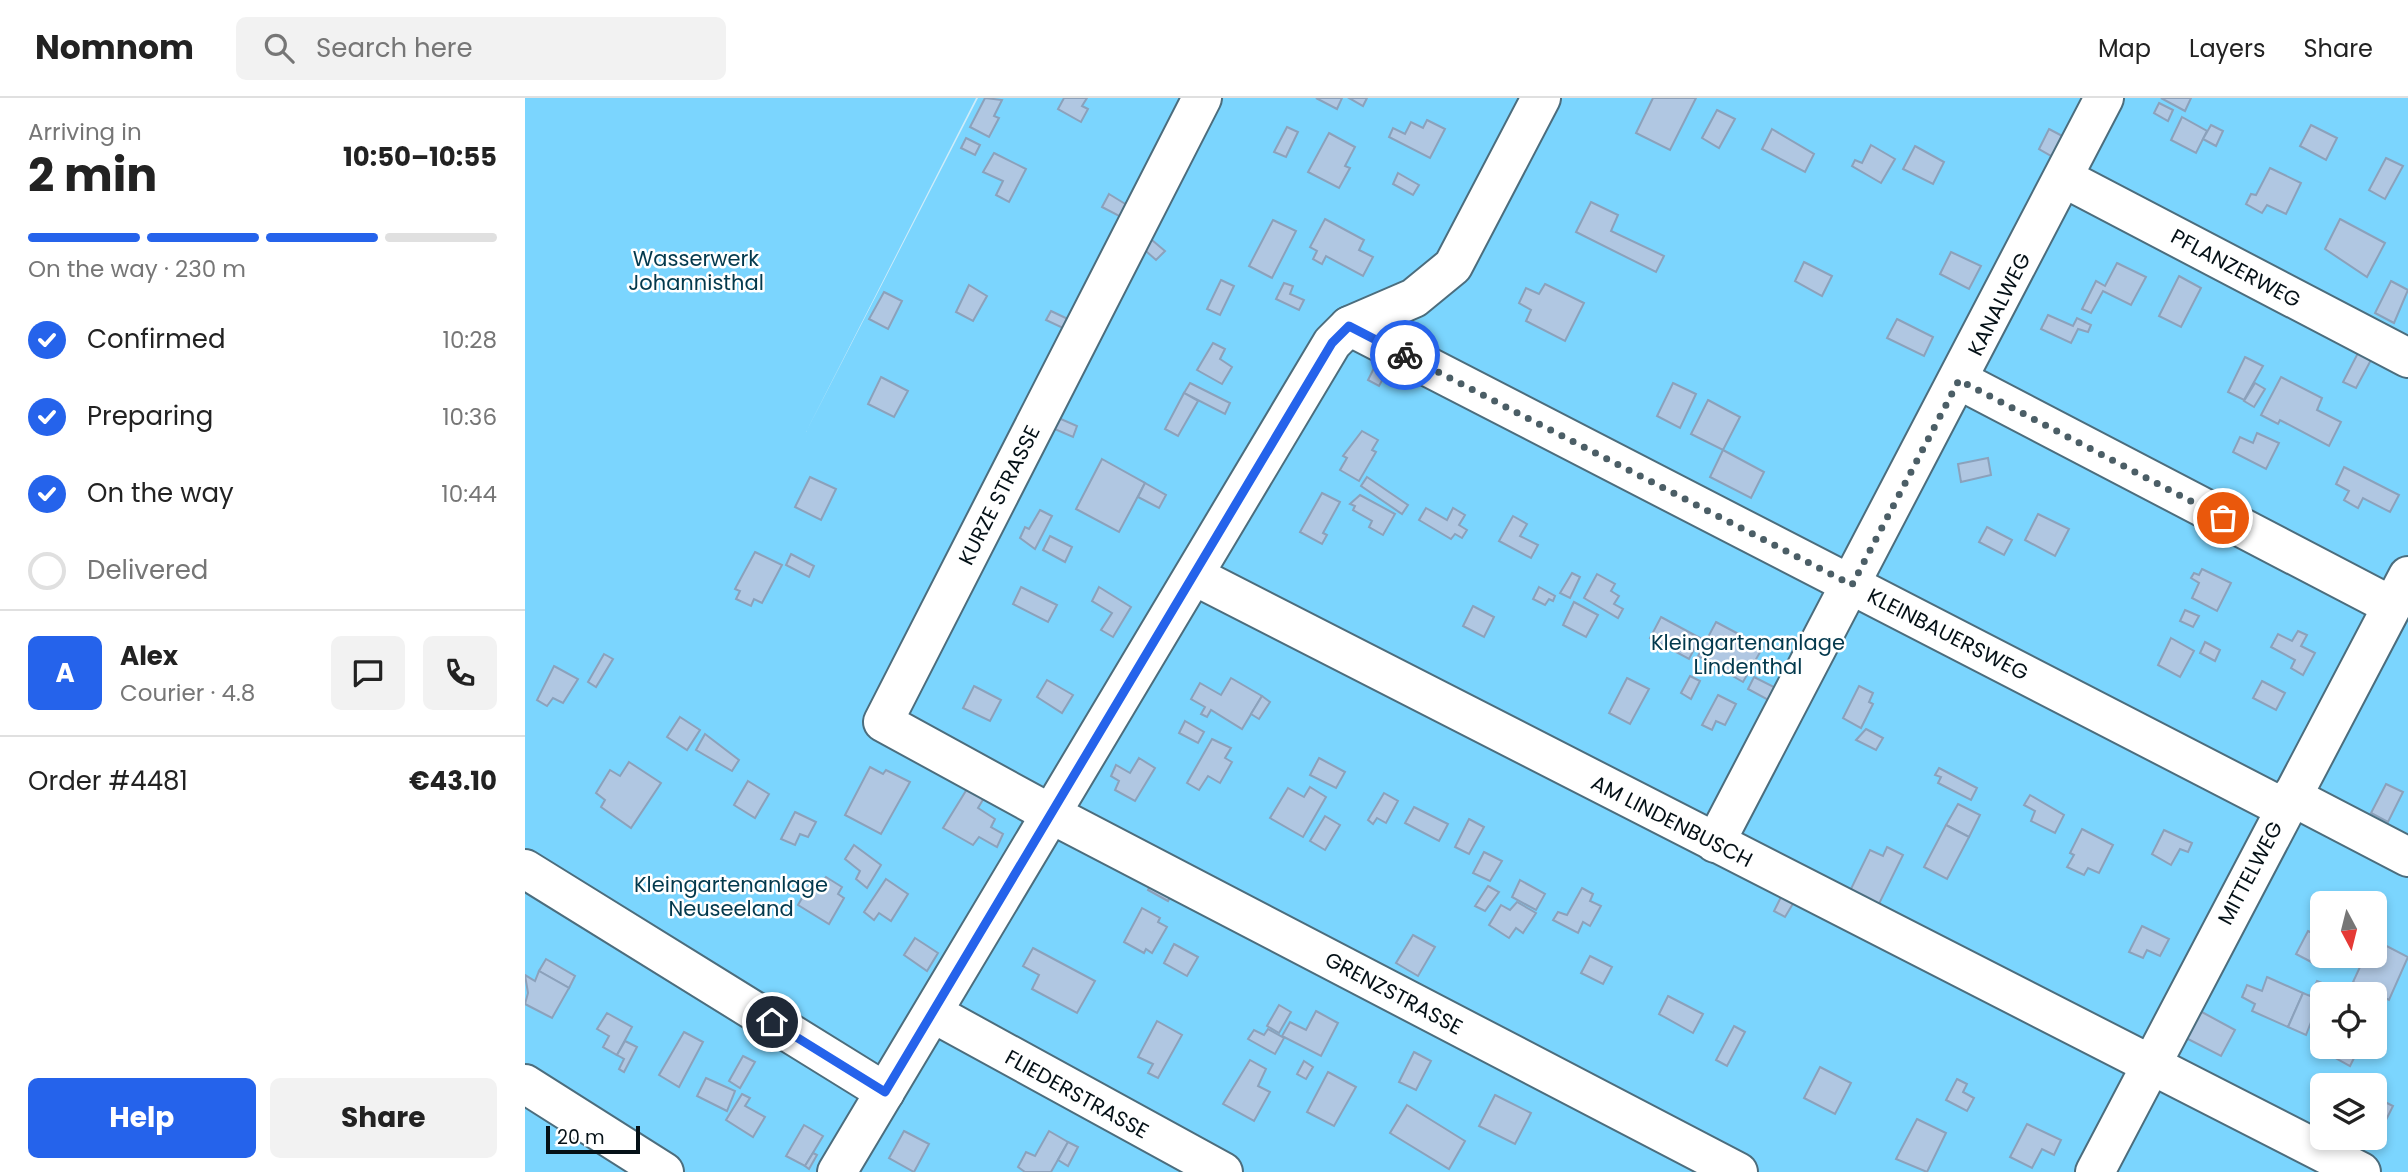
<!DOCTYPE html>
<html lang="en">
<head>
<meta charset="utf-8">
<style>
  body { margin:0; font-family:Poppins,sans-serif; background:#f2f2f2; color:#222; height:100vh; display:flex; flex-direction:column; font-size:26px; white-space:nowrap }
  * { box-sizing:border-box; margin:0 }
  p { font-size:23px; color:#767676 }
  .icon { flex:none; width:38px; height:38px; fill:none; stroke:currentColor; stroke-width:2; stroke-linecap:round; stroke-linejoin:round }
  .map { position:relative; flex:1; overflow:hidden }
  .sheet { display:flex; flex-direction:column; background:#fff; width:525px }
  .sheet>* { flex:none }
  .needle { width:46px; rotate:173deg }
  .controls { position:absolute; left:1785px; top:793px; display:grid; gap:14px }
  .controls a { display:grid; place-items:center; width:77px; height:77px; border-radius:10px; background:#fff; box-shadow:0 4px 10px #0003; font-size:35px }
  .scale { position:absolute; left:21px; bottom:18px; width:94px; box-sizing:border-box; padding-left:7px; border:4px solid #051117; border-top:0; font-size:19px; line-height:24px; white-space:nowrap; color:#051117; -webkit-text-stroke:5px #fff; paint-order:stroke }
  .pin { position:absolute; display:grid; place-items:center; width:60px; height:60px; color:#fff; margin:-30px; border:4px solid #fff; border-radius:50%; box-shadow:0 2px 7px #0007 }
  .courier { position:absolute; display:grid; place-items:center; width:70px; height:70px; margin:-35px; border:5px solid #2563eb; border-radius:50%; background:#fff; color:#222; box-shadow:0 2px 9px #0007 }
  .overview em { font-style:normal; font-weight:700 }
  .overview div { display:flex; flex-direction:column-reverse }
  .overview { display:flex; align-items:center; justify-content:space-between; height:119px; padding:0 28px }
  h1 { font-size:46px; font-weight:700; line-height:52px }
  .bar { display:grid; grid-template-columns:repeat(4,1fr); gap:10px 7px; align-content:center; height:84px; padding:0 28px }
  .bar i { height:9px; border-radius:5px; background:#e0e0e0 }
  .bar .selected { background:#2563eb }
  .bar p { grid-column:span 4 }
  .line { display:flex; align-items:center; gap:18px; padding:0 28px; border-top:2px solid #e0e0e0 }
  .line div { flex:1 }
  .round { display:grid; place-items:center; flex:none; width:74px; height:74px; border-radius:10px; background:#f2f2f2 }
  ol { padding:0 28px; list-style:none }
  li { display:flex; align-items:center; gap:21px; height:77px }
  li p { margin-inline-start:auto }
  li .icon { padding:7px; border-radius:50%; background:#2563eb; color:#fff; stroke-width:4 }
  li:last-child { color:#767676 }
  li i { width:38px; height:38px; border:4px solid #e0e0e0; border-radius:50% }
  .cta { display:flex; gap:14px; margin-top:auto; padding:14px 28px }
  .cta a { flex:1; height:80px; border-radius:10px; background:#2563eb; color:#fff; font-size:28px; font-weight:700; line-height:80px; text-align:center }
  .cta a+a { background:#f2f2f2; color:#222 }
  header { display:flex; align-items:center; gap:42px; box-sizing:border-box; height:98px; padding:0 35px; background:#fff; border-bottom:2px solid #e0e0e0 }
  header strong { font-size:33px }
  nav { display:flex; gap:38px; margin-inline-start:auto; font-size:24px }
  .search { width:490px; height:63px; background:#f2f2f2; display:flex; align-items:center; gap:18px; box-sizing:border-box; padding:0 24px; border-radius:10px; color:#767676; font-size:26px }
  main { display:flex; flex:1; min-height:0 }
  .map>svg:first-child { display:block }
</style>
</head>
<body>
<header>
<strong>Nomnom</strong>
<div class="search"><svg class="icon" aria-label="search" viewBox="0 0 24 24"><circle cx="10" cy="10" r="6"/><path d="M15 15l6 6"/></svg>Search here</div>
<nav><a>Map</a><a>Layers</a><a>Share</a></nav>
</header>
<main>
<section class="sheet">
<div class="overview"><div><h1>2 min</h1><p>Arriving in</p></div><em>10:50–10:55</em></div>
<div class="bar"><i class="selected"></i><i class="selected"></i><i class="selected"></i><i></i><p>On the way · 230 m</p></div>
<ol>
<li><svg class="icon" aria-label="check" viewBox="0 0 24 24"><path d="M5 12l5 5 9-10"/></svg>Confirmed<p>10:28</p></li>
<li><svg class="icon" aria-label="check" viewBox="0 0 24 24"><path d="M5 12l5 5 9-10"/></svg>Preparing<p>10:36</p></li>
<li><svg class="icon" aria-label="check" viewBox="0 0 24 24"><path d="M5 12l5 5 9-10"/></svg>On the way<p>10:44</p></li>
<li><i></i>Delivered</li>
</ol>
<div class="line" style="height:126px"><b class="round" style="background:#2563eb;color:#fff">A</b><div><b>Alex</b><p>Courier · 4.8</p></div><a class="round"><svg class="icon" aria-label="chat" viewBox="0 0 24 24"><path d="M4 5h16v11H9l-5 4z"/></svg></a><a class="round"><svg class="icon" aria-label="phone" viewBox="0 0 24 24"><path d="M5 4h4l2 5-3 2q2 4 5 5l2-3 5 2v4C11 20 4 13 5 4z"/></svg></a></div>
<div class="line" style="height:91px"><div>Order #4481</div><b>€43.10</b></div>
<div class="cta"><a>Help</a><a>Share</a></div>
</section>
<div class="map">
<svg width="1883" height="1074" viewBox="0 0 1883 1074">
  <rect width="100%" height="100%" fill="#ceecfa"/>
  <path fill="#7bd5fe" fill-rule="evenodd" d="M0,0H451L281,334L453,0H1883V1074H0ZM1797,805H1850V858H1797ZM1797,896H1850V948H1797ZM1797,987H1850V1040H1797Z"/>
  <g fill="#b0c7e2" stroke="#8ba1bb" stroke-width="2">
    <polygon points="460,0 477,2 469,18 474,20 464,39 445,29"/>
    <polygon points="539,0 562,0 557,8 563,11 556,24 533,11"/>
    <polygon points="791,0 817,0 812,11"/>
    <polygon points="824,0 842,0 838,8"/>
    <polygon points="1128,0 1171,0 1145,52 1111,35"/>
    <polygon points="1636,0 1666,0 1660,13"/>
    <polygon points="1634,5 1648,12 1643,23 1629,15"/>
    <polygon points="1192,12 1210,21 1194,50 1177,40"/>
    <polygon points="1657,19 1682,33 1671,55 1646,42"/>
    <polygon points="902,22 920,31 905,60 864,39 868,30 880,36 886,24 898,30"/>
    <polygon points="1686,27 1698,33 1691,48 1678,41"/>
    <polygon points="1786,27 1812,40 1801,62 1775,48"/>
    <polygon points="762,29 773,34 761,59 749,54"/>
    <polygon points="1247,31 1289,56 1280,74 1237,51"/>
    <polygon points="1524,31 1545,42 1535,63 1514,51"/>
    <polygon points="804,35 830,49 820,68 825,70 814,90 783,74"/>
    <polygon points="441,40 455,47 450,57 436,50"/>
    <polygon points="1346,47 1370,61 1356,85 1327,68 1330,62 1337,65"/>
    <polygon points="1390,48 1419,64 1408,86 1378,71"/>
    <polygon points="469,55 501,71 484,104 471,97 478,83 458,74"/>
    <polygon points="1861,60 1878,68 1860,101 1844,92"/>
    <polygon points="1745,70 1776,85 1761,116 1742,107 1737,115 1721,106 1726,96 1731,97"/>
    <polygon points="873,75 894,87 888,97 868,86"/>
    <polygon points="584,96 602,107 596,119 577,109"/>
    <polygon points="1066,104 1093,117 1086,133 1139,158 1131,174 1051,134"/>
    <polygon points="800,121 839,142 834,152 848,159 838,178 801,158 797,166 788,161 792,153 785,149"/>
    <polygon points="1815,121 1860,145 1842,179 1800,151"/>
    <polygon points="748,122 771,133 747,180 724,168"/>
    <polygon points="621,137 640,153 631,162 613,146"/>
    <polygon points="1426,154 1456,168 1444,191 1415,176"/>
    <polygon points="1279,164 1307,178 1297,198 1270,183"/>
    <polygon points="1592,165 1621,179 1606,207 1578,193 1566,215 1557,211 1571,183 1580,188"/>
    <polygon points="1654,178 1676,190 1656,229 1634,218"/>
    <polygon points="696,182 709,188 695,217 682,211"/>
    <polygon points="1866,183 1883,192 1869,225 1850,215"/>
    <polygon points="759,185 768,188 765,196 779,202 774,212 751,201"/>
    <polygon points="1020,186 1059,205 1040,243 1001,223 1006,212 994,205 1001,190 1014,196"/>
    <polygon points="444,187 462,198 448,223 431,214"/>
    <polygon points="359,194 377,203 363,231 344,221"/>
    <polygon points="526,213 545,222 540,231 521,222"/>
    <polygon points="1523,217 1548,228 1552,220 1566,227 1563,234 1553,231 1546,245 1516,231"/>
    <polygon points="1372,221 1408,239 1399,258 1362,240"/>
    <polygon points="688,245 700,251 695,261 707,269 697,286 672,272"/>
    <polygon points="1833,255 1846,262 1831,290 1818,284"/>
    <polygon points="1720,259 1738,268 1719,302 1703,294"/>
    <polygon points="853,262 865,268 854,288 843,282"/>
    <polygon points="356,279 383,293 369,319 343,306"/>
    <polygon points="1756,279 1797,300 1792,312 1816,324 1804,348 1755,322 1753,326 1736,317"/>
    <polygon points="665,285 705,305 700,316 659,295"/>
    <polygon points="1148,285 1171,296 1155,330 1132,318"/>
    <polygon points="1730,285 1740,291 1729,309 1719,303"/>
    <polygon points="659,295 673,303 653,338 640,331"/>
    <polygon points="1183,302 1215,319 1198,352 1166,336"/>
    <polygon points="529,318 552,328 548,339 525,329"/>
    <polygon points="837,333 853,342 847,352 851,354 834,383 815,372 822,360 818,358"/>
    <polygon points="1732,335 1754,345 1741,371 1708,354 1715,339 1728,345"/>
    <polygon points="1198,352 1239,374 1226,400 1185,379"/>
    <polygon points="1463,360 1466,377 1436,384 1433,366"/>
    <polygon points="577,361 620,385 594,434 551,411"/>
    <polygon points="1819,369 1874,397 1865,414 1838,400 1833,410 1819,402 1824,393 1811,386"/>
    <polygon points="285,379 311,391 296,422 270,409"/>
    <polygon points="842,379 883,407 877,416 836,388"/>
    <polygon points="620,385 641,397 634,410 613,399"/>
    <polygon points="797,395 815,404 798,435 802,437 797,446 775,434"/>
    <polygon points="835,397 870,416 858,437 844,429 847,423 828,412 830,408 825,406"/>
    <polygon points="901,410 922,422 928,410 940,417 934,427 942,432 937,440 930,436 926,441 894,422"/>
    <polygon points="515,412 527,418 510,451 495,440 500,429 504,431"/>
    <polygon points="1513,416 1544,431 1530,458 1500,442"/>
    <polygon points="988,418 1002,426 995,438 1013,447 1006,460 974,443"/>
    <polygon points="1462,429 1487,442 1479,457 1454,444"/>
    <polygon points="525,438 547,449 540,464 518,452"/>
    <polygon points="230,454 257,467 237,505 229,501 226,508 211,501 215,493 210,491"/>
    <polygon points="266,456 289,468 284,479 261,467"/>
    <polygon points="1677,471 1706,485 1692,513 1667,500 1674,485 1666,480 1669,475 1674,477"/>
    <polygon points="1047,475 1055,479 1045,500 1035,495"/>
    <polygon points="1072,476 1090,486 1086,493 1094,498 1089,506 1098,511 1093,520 1059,500"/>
    <polygon points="496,489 532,507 523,524 488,506"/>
    <polygon points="574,489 606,509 588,539 576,532 587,515 567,503"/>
    <polygon points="1014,489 1030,498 1028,503 1024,501 1020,507 1008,501"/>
    <polygon points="1049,504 1073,517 1061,539 1038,527"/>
    <polygon points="948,508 969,519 959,539 938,528"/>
    <polygon points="1660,512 1674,518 1668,529 1655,523"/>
    <polygon points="1136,519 1175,540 1164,561 1125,540"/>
    <polygon points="1191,524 1238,549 1218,584 1173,558"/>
    <polygon points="1773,533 1782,537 1776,548 1790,555 1778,577 1766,570 1770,562 1746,549 1753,536 1767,543"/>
    <polygon points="1646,540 1669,553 1655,579 1633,567"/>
    <polygon points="1680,544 1695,552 1690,563 1675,555"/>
    <polygon points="79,556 88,561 71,589 63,584"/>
    <polygon points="29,568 53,581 38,605 28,600 22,608 12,602"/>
    <polygon points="1165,578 1175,583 1166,601 1156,595"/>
    <polygon points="1229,579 1255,592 1247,604 1223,591"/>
    <polygon points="706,580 737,598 717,631 686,612 682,619 676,616 680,609 666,601 675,585 696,597"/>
    <polygon points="1102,580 1124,591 1105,626 1084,615"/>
    <polygon points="522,582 548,597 537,615 512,599"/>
    <polygon points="1737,583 1760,595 1751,612 1728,600"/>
    <polygon points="449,588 476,602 465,623 438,610"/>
    <polygon points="1334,588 1348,595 1344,604 1348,606 1336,630 1318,620"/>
    <polygon points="1193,597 1211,606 1200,627 1191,623 1187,632 1177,627"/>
    <polygon points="737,598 745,604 734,621 726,616"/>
    <polygon points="155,619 175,632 162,652 142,639"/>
    <polygon points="660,623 679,634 673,645 654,635"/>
    <polygon points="1341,631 1358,640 1351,652 1331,642"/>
    <polygon points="180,636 214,662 207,673 171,652"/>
    <polygon points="687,641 706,650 700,660 707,664 695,685 683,678 674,692 662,685"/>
    <polygon points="614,660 630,670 610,703 590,692 594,683 586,678 591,667 605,675"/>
    <polygon points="794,660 820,674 811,690 785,677"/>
    <polygon points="104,664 136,685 106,730 76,709 80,702 71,695 85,672 95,678"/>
    <polygon points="345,669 358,676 361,672 385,684 356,736 320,717"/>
    <polygon points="1414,670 1452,690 1446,702 1413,685 1416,679 1410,677"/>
    <polygon points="223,683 244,696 230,720 209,707"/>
    <polygon points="1861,686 1878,694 1863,724 1846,715"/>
    <polygon points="785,689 801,699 778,739 745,720 763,690 779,699"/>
    <polygon points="442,691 459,700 453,710 470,721 466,729 478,736 472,749 454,739 448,747 418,730"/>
    <polygon points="859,695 873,703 861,725 852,720 848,726 843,722"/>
    <polygon points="1505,697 1539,717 1530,735 1506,723 1510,713 1499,707"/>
    <polygon points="1433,706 1455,717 1444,739 1421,727"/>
    <polygon points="889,709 923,726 914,743 880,725"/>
    <polygon points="270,714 291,724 283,739 275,736 270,747 256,741"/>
    <polygon points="800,718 815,727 800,752 785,743"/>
    <polygon points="944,721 959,729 944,756 930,749"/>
    <polygon points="1421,727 1444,739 1422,781 1399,769"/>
    <polygon points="1557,731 1588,747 1574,775 1563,770 1559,777 1542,769 1549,757 1545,755"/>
    <polygon points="1639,732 1667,745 1663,754 1655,751 1646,767 1627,756"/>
    <polygon points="329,747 356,767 342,790 331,781 335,773 320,761"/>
    <polygon points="1362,749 1378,757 1350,814 1322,799 1345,752 1358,758"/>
    <polygon points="959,754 977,763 965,783 948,775"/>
    <polygon points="301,779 317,789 313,796 319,800 304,826 273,807 288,781 297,785"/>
    <polygon points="361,781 383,796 366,823 354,815 349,822 339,814"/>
    <polygon points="628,781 648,793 643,803 623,792"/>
    <polygon points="995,782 1020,796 1011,812 987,799"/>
    <polygon points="963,788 974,794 960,813 950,808"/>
    <polygon points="1057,790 1068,796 1065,803 1076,808 1065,828 1058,824 1053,835 1028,822 1033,814 1042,817"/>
    <polygon points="1259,793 1272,799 1260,819 1249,813"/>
    <polygon points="992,804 1011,815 998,835 991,830 984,840 964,827 976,807 985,812"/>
    <polygon points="617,810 635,820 633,824 642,829 627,855 621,851 619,855 599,844"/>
    <polygon points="1617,828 1644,841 1635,858 1622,852 1618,860 1604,854"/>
    <polygon points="1783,833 1797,840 1797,856 1792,867 1771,856"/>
    <polygon points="888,837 910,849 893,878 871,865"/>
    <polygon points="390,840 413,855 402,873 379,857"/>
    <polygon points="1850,842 1883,859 1864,902 1828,884 1840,858 1850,858"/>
    <polygon points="649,846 673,859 662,878 639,865"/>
    <polygon points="508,850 570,883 552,915 507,891 514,877 498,868"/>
    <polygon points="1065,858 1087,869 1078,886 1056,875"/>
    <polygon points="21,861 50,878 44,890 14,873"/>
    <polygon points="14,873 44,890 27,920 0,906 3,895 0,877 10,883"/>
    <polygon points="1742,879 1778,895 1763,929 1727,913 1730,906 1717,899 1722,887 1737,893"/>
    <polygon points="1792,883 1807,889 1804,896 1797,896 1781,937 1763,929 1778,895 1785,898"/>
    <polygon points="1143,898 1178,916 1168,935 1134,916"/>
    <polygon points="754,907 766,914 754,935 742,928"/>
    <polygon points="791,913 813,925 796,958 757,938 765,924 781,932"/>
    <polygon points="1675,913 1710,932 1696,958 1661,940"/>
    <polygon points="82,915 107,929 92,957 78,949 84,938 72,931"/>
    <polygon points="632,923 657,937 633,980 623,975 628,966 613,959"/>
    <polygon points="1209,928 1220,934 1202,968 1191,962"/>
    <polygon points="743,931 759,940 750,956 723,941 729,932 739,937"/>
    <polygon points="159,934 178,944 154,989 134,977"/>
    <polygon points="100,943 112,949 99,974 94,971 99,961 92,957"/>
    <polygon points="1803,948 1835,948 1825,968 1807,958 1810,952"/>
    <polygon points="889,954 906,963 891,992 874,984"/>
    <polygon points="218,958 230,964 215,990 204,983"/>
    <polygon points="725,962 741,971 733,988 745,994 729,1023 698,1006"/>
    <polygon points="779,963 788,969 781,981 772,976"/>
    <polygon points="1295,969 1326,985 1310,1016 1279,1000"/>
    <polygon points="803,974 831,989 809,1028 782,1014"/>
    <polygon points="181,980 210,993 202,1013 172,998"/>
    <polygon points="1432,981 1442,986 1438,994 1449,1000 1442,1013 1421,1002"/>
    <polygon points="217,996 225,1000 220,1008 240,1019 228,1039 201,1022"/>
    <polygon points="970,997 1006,1015 990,1046 954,1028"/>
    <polygon points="1850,999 1868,1008 1859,1026 1850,1022"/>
    <polygon points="882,1007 940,1043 924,1071 865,1035"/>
    <polygon points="1392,1021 1421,1035 1402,1074 1371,1061"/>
    <polygon points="1502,1026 1536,1042 1529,1057 1517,1051 1507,1070 1485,1059"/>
    <polygon points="279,1027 298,1038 280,1068 261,1058"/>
    <polygon points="379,1033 404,1046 389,1074 364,1060"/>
    <polygon points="524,1033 543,1044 526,1074 500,1074 493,1069 501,1054 510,1058"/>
    <polygon points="543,1044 553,1049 543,1068 533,1062"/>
    <polygon points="288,1055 292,1057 284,1071 280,1068"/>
  </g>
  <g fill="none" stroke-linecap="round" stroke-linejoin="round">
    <g stroke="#4c6d7d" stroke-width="42">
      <g id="minor">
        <polyline points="677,0 358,624 526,716 1213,1074"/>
        <polyline points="1539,80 1883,260"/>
        <polyline points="824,228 1759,710"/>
        <polyline points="1434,282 1867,508"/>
        <polyline points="670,478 1836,1074"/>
        <polyline points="1766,698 1883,759"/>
        <polyline points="1190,745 1579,0"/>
        <polyline points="0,771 360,994"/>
        <polyline points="408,915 698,1074"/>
        <polyline points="0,986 139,1074"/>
        <polyline points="312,1074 807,245 824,228 889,200 928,168 1016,0"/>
        <polyline points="1570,1074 1883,478"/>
      </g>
    </g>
    <use href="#minor" stroke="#fff" stroke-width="38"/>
  </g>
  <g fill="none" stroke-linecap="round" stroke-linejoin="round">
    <polyline stroke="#4b5e66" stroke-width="7" stroke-dasharray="0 12.6" points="880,257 1327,487 1434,282 1698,420"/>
    <polyline stroke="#2563eb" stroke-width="9" points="247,924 360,994 807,245 824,228 880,257"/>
  </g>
  <g text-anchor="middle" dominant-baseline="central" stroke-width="5" stroke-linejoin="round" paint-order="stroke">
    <g font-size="21" fill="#03394d" stroke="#fff">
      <text x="171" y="160">Wasserwerk<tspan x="171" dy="24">Johannisthal</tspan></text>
      <text x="1223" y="544">Kleingartenanlage<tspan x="1223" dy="24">Lindenthal</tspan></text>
      <text x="206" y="786">Kleingartenanlage<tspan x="206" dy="24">Neuseeland</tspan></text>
    </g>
    <g font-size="21" fill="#051117" stroke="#fff">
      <text transform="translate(1711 170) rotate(28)">PFLANZERWEG</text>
      <text transform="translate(1474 206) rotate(-63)">KANALWEG</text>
      <text transform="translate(474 397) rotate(-63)">KURZE STRASSE</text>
      <text transform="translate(1423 536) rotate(27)">KLEINBAUERSWEG</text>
      <text transform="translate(1147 723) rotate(27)">AM LINDENBUSCH</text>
      <text transform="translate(1725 775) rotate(-62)">MITTELWEG</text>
      <text transform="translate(869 895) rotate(28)">GRENZSTRASSE</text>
      <text transform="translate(552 996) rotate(29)">FLIEDERSTRASSE</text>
    </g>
  </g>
</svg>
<div class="controls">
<a><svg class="needle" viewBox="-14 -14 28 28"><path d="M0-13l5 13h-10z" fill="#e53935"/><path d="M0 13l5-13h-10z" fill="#767676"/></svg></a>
<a><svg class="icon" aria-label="locate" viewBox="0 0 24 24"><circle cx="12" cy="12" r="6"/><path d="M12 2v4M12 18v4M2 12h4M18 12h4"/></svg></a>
<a><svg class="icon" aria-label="layers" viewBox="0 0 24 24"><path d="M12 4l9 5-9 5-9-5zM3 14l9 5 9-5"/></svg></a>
</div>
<div class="scale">20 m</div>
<div class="pin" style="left:1698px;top:420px;background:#ea580c"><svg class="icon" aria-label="bag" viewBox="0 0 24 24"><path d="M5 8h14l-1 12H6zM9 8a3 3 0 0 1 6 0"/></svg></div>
<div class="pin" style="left:247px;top:924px;background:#1f2937"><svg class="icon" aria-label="home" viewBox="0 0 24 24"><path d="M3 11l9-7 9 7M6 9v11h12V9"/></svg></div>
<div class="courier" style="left:880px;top:257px"><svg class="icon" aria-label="bike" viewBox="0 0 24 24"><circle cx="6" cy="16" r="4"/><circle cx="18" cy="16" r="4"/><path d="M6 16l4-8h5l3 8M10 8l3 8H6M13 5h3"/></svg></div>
</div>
</main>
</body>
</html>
